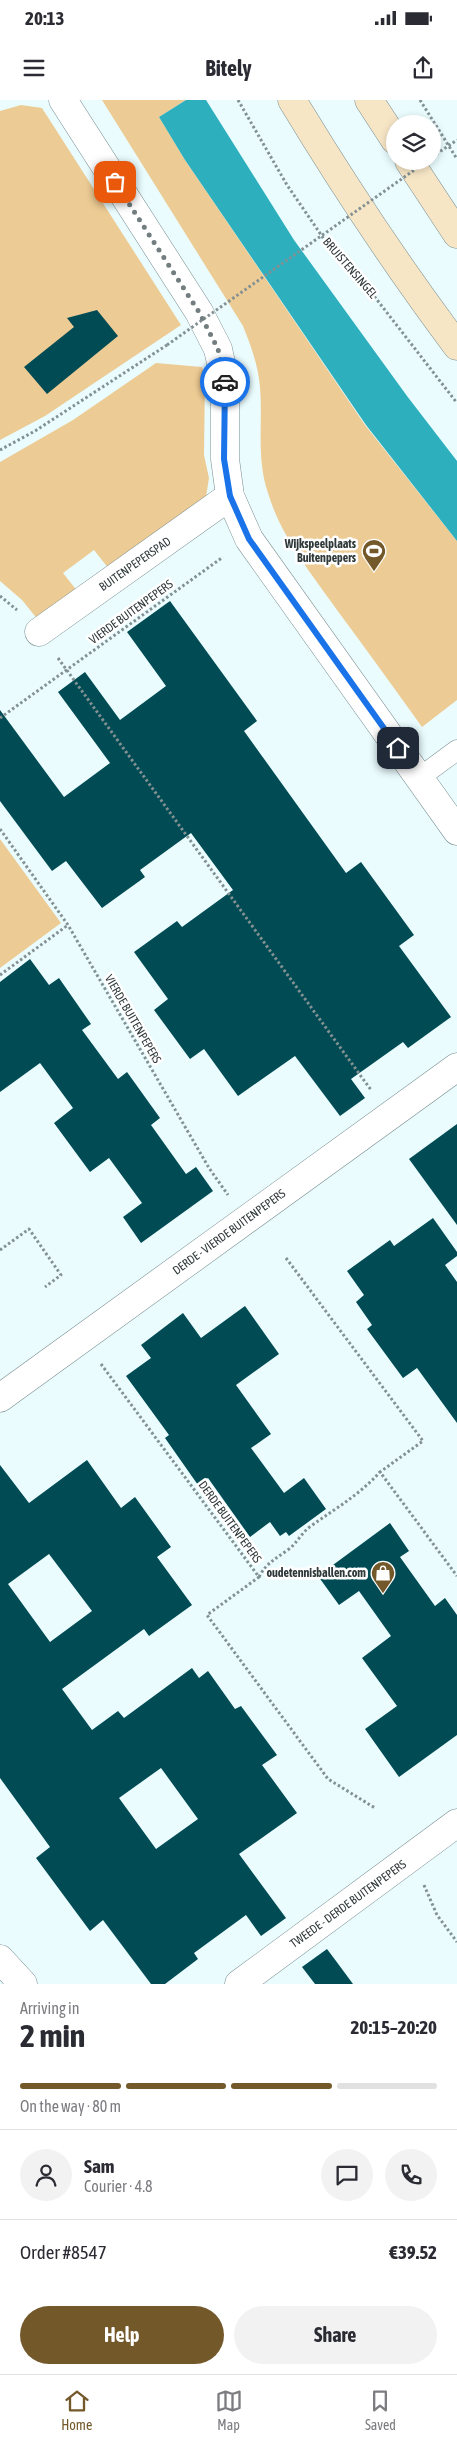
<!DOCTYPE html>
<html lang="en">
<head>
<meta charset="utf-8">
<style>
  body { margin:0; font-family:"Asap Condensed",sans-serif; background:#f2f2f3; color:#2b2b33; height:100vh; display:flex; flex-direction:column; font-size:19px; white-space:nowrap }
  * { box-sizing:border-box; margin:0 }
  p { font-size:16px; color:#7c7c81 }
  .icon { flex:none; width:28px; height:28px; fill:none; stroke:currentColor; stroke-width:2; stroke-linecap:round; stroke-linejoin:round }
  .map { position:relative; height:1884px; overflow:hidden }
  .drawer { display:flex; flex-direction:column; background:#fff; flex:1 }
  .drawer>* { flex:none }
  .fabs { position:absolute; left:386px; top:15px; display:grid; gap:10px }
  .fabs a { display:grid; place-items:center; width:55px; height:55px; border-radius:50%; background:#fff; box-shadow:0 2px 8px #0003; font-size:25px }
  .pin { position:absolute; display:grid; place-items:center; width:42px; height:42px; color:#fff; margin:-21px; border-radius:10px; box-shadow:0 2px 8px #0006 }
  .courier { position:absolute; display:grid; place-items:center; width:50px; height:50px; margin:-25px; border:4px solid #1a73e8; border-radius:50%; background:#fff; color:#222; box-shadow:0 1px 6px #0007 }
  .overview em { font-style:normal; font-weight:700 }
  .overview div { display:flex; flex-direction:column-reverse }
  .overview { display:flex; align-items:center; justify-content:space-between; height:85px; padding:0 20px }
  h1 { font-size:32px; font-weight:700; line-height:38px }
  .bar { display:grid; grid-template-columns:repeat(4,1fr); gap:8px 5px; align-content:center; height:60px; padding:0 20px }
  .bar i { height:6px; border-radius:4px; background:#e1e1e2 }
  .bar .selected { background:#73582a }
  .bar p { grid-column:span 4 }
  .line { display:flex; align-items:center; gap:12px; padding:0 20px; border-top:1px solid #e1e1e2 }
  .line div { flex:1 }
  .round { display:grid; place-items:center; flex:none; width:52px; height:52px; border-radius:26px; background:#f2f2f3 }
  .primary-button { display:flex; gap:10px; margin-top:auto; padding:10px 20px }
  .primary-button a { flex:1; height:58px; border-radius:30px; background:#73582a; color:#fff; font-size:20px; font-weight:700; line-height:58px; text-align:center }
  .primary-button a+a { background:#f2f2f3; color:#2b2b33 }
  .status { display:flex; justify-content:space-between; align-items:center; height:35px; padding:0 25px; background:#fff; direction:ltr }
  .status svg { height:14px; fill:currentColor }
  header { display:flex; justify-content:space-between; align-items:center; height:65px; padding:0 20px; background:#fff; font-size:22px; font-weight:700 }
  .dock { display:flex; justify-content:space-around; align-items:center; height:70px; border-top:1px solid #e1e1e2; background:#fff; font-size:14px; color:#7c7c81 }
  .dock a { display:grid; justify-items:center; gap:2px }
  .dock .selected { color:#73582a }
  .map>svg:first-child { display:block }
</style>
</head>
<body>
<div class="status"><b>20:13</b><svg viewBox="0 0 49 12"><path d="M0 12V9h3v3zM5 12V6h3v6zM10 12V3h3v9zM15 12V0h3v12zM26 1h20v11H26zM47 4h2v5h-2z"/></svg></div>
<header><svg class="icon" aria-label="menu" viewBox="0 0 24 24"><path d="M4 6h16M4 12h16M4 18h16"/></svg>Bitely<svg class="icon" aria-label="share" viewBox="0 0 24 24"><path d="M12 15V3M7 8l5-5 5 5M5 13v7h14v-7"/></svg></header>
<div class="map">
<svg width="457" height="1884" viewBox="0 0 457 1884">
  <rect width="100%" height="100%" fill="#eafcfe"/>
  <g fill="#edcb94">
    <path d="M102,0H186L159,17L185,60L365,325L457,441V600L422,627C394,588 366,549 337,510C311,473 281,437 268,393C256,358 263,323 260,287C258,265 251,246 243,226Z"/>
    <polygon points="21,5 42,8 181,225 45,316 0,340 0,11"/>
    <polygon points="156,263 202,267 205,275 204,355 209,378 206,397 109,469 94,450 63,473 78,492 39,521 22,500 0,481 0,362 73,320"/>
    <polygon points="0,739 61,823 0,868"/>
  </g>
  <polygon fill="#2dafbe" points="186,0 206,0 294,140 407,296 457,361 457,441 366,325 185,60 159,17"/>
  <g fill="#014c54" fill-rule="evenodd">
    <polygon points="97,210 118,236 47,294 24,267 74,227 67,218"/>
    <polygon points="170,501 257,621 244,631 346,773 361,762 414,835 399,846 451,917 408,948 403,942 351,979 365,998 340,1016 295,956 238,996 204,949 190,959 154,910 168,899 134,852 177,821 182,827 233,790 191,733 140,770 145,777 102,808 66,761 52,771 0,701 0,610 64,697 110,663 58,592 85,572 120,620 166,586 127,532"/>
    <polygon points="30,859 49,885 59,878 91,924 82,930 118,979 127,972 160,1018 151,1025 186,1074 196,1067 213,1091 141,1143 123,1117 142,1103 109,1058 90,1072 54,1023 73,1008 40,963 0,992 0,882"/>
    <polygon points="457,1024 457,1125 409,1059"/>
    <polygon points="433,1118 457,1152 457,1156 445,1165 457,1182 457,1323 417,1268 403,1278 367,1229 372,1225 356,1202 364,1195 347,1171 390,1140 394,1146"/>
    <polygon points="245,1206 279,1254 236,1285 271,1334 251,1348 284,1393 304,1378 326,1409 289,1436 286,1432 280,1436 270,1422 250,1437 208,1378 198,1385 165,1338 169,1335 126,1276 151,1258 141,1245 183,1213 201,1238"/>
    <path d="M87,1360L121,1408L135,1397L171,1447L157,1457L192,1505L149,1536L144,1529L62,1589L92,1630L118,1611L124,1618L192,1568L199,1578L208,1571L235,1609L241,1606L277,1655L262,1665L297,1713L239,1754L286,1818L261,1836L246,1815L194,1853L198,1859L165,1884H151L103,1820L90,1831L36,1758L50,1747L0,1678V1365L29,1403ZM49,1454L92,1511L50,1542L8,1484ZM161,1668L198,1719L156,1749L119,1698Z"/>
    <polygon points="390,1423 409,1451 400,1457 435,1506 445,1498 457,1515 457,1635 399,1677 365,1629 397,1606 362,1558 391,1536 359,1491 339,1505 318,1476"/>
    <polygon points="327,1849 336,1861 353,1884 315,1884 302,1867"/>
  </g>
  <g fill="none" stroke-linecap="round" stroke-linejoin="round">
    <g stroke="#798d90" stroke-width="21">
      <polyline id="lane" points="419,678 457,650"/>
    </g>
    <g stroke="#798d90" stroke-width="29">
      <g id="street">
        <polyline points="63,0 199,212 218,249 225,281 225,359 230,396 249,439 457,731"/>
        <polyline points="39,532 230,396"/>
        <polyline points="0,1298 457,967"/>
        <polyline points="0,1859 23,1884"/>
        <polyline points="239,1884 457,1723"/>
      </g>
    </g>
    <g stroke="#798d90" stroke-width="29">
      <g id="secondary">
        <path d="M292,0C344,86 397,166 457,246"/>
        <polyline points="369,0 395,40"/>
        <polyline points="409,61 457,134"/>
      </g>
    </g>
    <g stroke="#849193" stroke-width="3" stroke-dasharray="2.5 2.5" stroke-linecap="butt">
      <polyline points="238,0 287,85 328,145 364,183 457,303"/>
      <polyline points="420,0 457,59"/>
      <polyline points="0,350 35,331 167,245"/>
      <polyline points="0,496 17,510"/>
      <polyline points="58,558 371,990"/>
      <polyline points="0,618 223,457"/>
      <polyline points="0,729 68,825 209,1068 228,1095"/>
      <polyline points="0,875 68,825"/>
      <polyline points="0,1150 29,1129 61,1175 45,1187"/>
      <polyline points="286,1158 423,1341 380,1372 457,1476"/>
      <polyline points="101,1264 259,1477 207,1515 328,1679 375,1708"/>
      <path d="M259,1477C266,1463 277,1458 289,1449C297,1443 302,1432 311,1426C336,1408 358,1396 380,1372"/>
      <polyline points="424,1785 437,1815 457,1842"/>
    </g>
    <use href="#lane" stroke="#fff" stroke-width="20"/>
    <use href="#street" stroke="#fff" stroke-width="28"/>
    <use href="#secondary" stroke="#f7e6c6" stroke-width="28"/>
    <g stroke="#849193" stroke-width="3" stroke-dasharray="2.5 2.5" stroke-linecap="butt">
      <polyline points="432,57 457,40"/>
      <polyline points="167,245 427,61"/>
    </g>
  </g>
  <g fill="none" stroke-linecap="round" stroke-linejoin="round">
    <polyline stroke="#717d7f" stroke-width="5" stroke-dasharray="0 9" points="115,82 199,212 218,249 225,282"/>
    <polyline stroke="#1a73e8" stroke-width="6" points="225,282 224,359 230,396 249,439 398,648"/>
  </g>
  <defs>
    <g id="stadium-pin" transform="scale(1.25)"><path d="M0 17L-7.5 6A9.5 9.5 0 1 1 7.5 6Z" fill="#73582a" stroke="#fff"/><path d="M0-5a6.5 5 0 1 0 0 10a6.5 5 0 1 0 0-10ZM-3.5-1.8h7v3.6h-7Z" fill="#fff"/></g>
    <g id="shop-pin" transform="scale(1.25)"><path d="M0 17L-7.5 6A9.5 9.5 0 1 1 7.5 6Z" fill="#73582a" stroke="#fff"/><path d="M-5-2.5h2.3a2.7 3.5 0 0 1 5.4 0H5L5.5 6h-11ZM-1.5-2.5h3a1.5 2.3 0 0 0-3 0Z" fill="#fff"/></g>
  </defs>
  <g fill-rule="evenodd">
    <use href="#stadium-pin" x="374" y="451"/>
    <use href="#shop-pin" x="383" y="1473"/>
  </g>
  <g text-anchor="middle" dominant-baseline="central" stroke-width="5" stroke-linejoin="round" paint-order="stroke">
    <g font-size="12" fill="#30393a" stroke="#fff">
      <text transform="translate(350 168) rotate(49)">BRUISTENSINGEL</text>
      <text transform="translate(135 464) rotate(-35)">BUITENPEPERSPAD</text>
      <text transform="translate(131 512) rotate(-36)">VIERDE BUITENPEPERS</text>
      <text transform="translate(133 919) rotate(60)">VIERDE BUITENPEPERS</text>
      <text transform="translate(229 1132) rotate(-36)">DERDE - VIERDE BUITENPEPERS</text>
      <text transform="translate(230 1422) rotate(54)">DERDE BUITENPEPERS</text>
      <text transform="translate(348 1804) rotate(-36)">TWEEDE - DERDE BUITENPEPERS</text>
    </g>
    <g font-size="12" font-weight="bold" fill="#30393a" stroke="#fff" text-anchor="end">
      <text x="356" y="444">Wijkspeelplaats<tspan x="356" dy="14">Buitenpepers</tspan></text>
      <text x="366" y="1473">oudetennisballen.com</text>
    </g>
  </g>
</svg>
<div class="fabs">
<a><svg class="icon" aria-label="layers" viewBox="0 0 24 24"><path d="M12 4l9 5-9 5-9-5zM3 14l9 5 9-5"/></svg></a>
</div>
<div class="pin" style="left:115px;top:82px;background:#ea580c"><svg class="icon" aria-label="bag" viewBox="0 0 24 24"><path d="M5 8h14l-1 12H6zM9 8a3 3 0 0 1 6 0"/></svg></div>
<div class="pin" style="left:398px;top:648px;background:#1f2937"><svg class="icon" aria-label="home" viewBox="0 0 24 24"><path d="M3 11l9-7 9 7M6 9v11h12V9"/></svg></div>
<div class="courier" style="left:225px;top:282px"><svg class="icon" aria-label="car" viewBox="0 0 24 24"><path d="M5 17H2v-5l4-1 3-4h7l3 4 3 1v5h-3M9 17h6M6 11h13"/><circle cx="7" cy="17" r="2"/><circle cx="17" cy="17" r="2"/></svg></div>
</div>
<section class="drawer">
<div class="overview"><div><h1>2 min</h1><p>Arriving in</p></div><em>20:15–20:20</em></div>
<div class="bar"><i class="selected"></i><i class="selected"></i><i class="selected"></i><i></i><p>On the way · 80 m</p></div>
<div class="line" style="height:90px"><a class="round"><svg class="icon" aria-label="person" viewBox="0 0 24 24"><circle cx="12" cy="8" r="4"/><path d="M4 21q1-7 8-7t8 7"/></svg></a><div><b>Sam</b><p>Courier · 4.8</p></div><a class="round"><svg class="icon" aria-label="chat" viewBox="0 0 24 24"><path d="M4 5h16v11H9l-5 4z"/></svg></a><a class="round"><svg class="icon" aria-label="phone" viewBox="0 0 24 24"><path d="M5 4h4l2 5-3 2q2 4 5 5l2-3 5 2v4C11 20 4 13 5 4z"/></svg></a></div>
<div class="line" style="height:65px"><div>Order #8547</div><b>€39.52</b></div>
<div class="primary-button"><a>Help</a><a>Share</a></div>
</section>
<nav class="dock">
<a class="selected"><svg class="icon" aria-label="home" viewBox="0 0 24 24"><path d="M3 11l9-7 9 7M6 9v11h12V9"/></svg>Home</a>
<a><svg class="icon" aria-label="map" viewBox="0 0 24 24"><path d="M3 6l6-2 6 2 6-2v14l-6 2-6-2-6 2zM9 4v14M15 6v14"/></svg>Map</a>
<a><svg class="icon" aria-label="saved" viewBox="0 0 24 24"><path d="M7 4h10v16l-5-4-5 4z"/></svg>Saved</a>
</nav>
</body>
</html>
